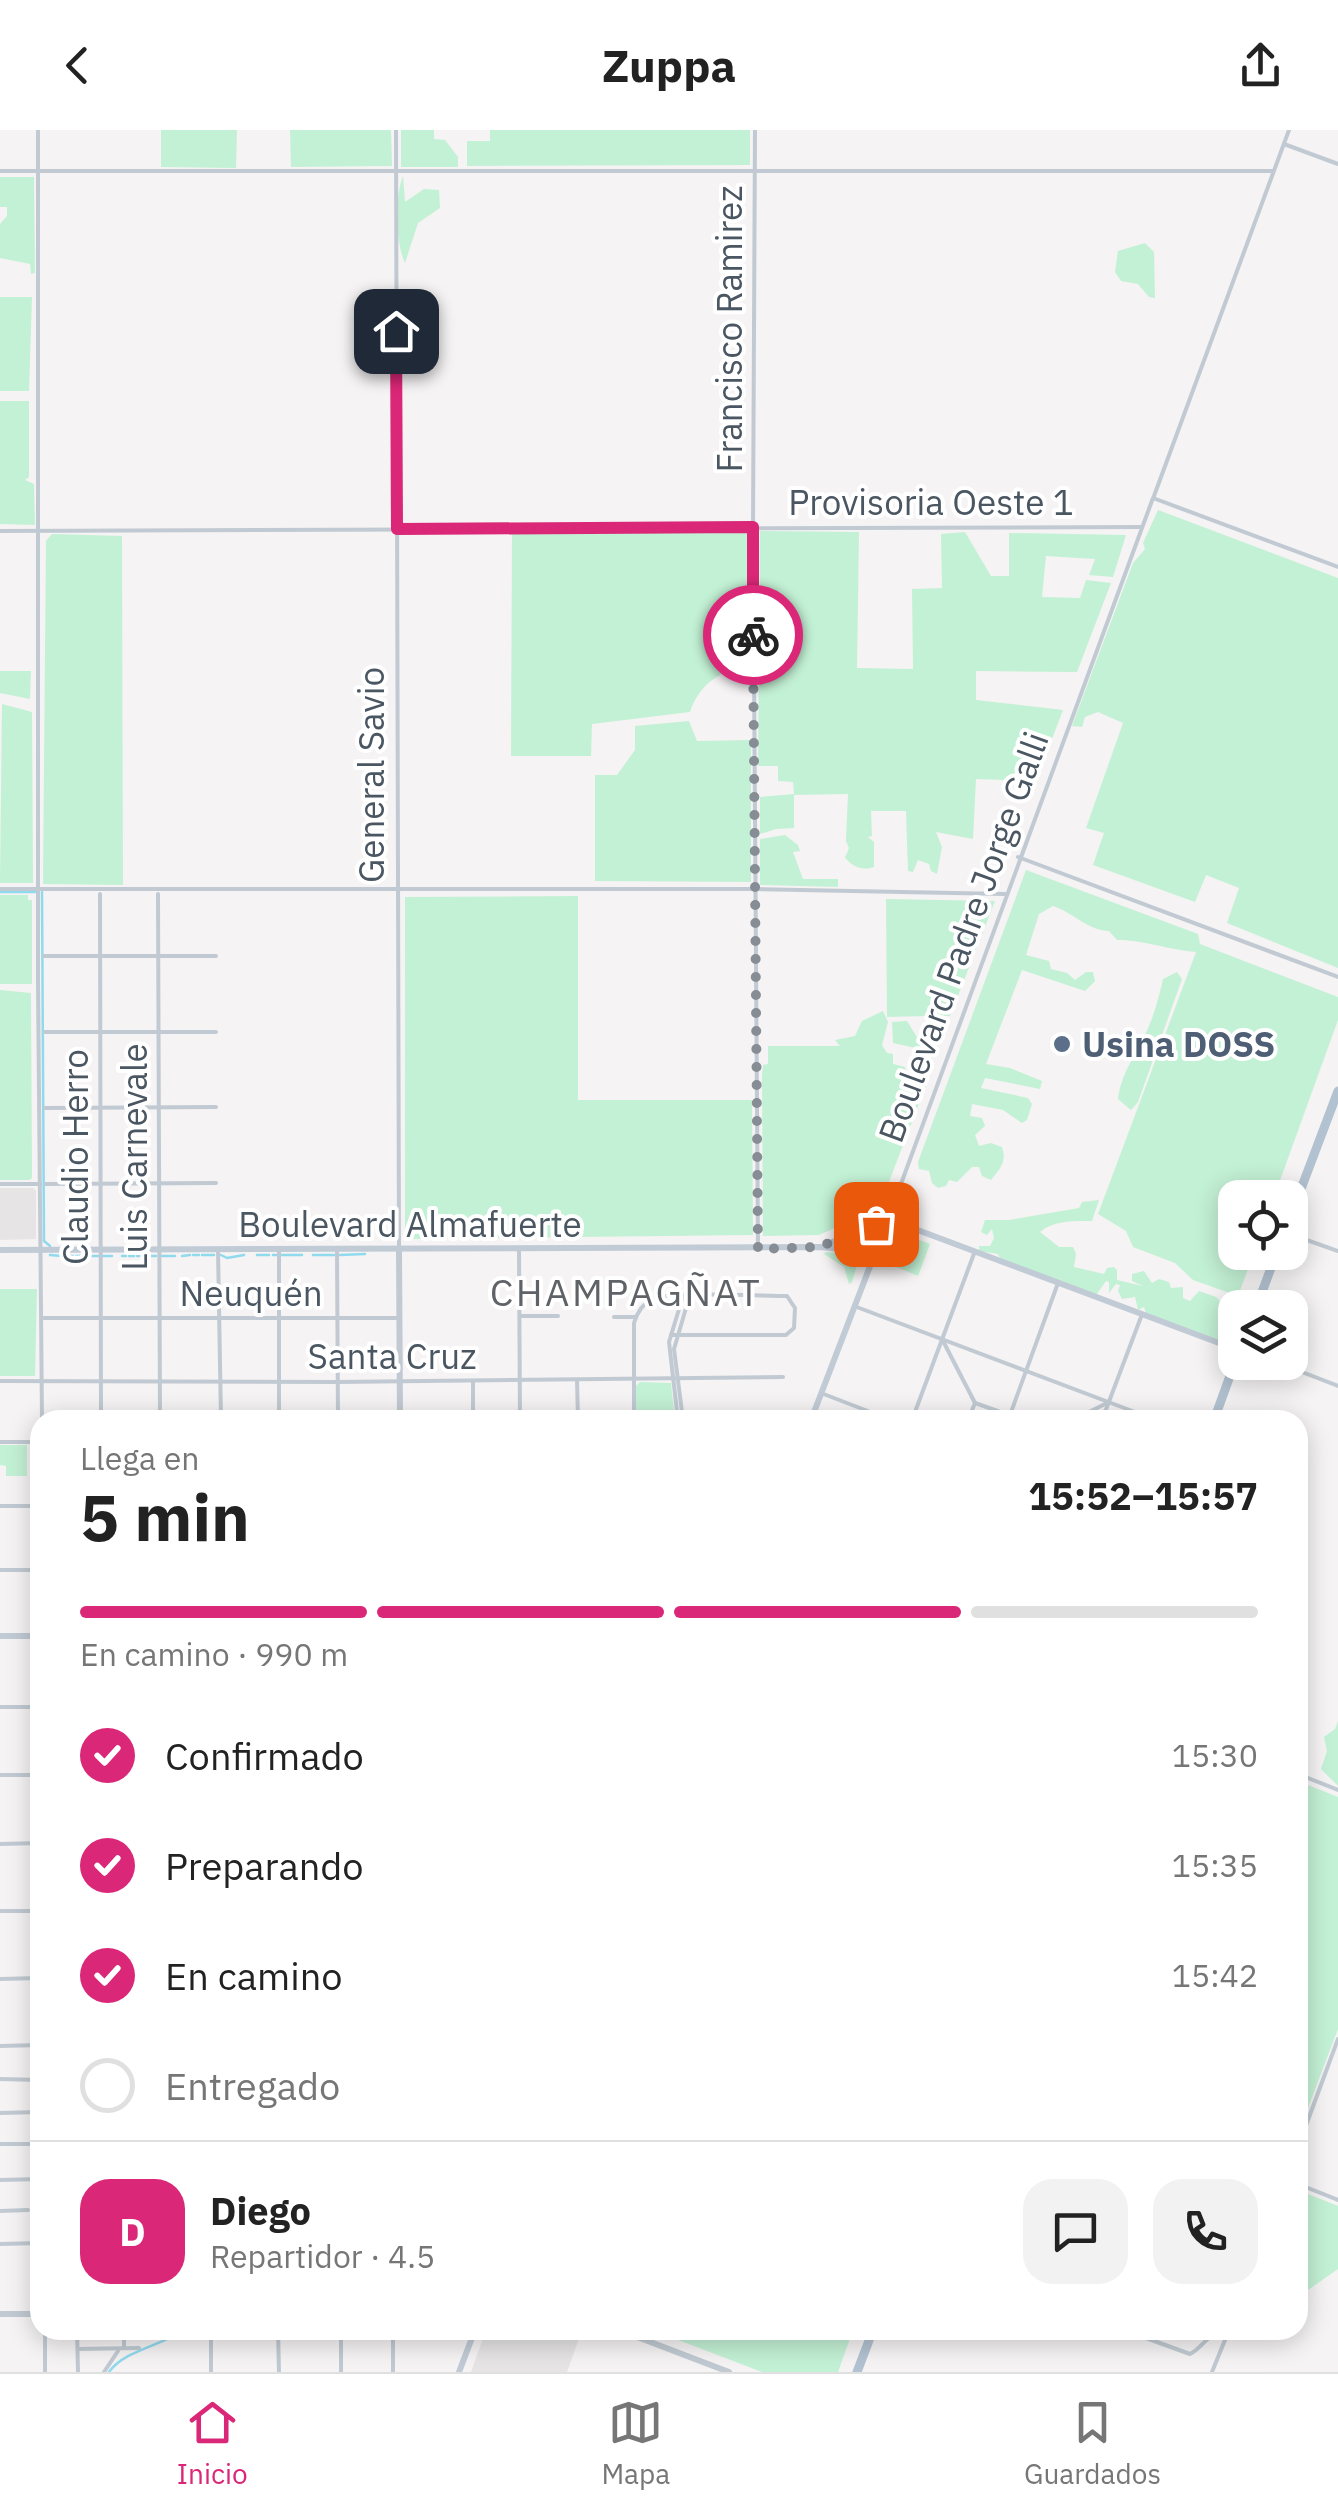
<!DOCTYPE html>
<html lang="es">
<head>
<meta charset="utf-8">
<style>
  body { margin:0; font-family:"IBM Plex Sans",sans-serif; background:#f2f2f2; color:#222; height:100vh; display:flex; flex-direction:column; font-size:38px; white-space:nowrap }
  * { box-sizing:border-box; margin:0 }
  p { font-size:32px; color:#767676 }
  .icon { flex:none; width:55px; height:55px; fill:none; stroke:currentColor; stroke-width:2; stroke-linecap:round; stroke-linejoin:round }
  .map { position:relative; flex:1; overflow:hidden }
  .side { position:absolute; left:30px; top:1280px; width:1278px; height:930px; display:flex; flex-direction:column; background:#fff; border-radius:30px; box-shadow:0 5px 25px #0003 }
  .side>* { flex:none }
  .buttons { position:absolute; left:1218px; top:1050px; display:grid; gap:20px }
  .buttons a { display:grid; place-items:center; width:90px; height:90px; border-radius:20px; background:#fff; box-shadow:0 5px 25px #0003; font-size:50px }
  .pin { position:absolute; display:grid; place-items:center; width:85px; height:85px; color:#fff; margin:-42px; border-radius:20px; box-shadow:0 5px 15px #0006 }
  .courier { position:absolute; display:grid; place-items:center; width:100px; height:100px; margin:-50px; border:8px solid #db2777; border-radius:50%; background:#fff; color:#222; box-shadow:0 2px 12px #0007 }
  .headline em { font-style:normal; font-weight:700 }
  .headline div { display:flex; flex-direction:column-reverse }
  .headline { display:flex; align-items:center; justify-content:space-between; height:170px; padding:0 50px }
  h1 { font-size:65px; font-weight:700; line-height:75px }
  .bar { display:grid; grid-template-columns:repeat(4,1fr); gap:15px 10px; align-content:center; height:120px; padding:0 50px }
  .bar i { height:12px; border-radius:8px; background:#e0e0e0 }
  .bar .selected { background:#db2777 }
  .bar p { grid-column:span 4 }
  .line { display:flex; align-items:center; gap:25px; padding:0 50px; border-top:2px solid #e0e0e0 }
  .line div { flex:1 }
  .round { display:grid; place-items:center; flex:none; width:105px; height:105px; border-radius:30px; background:#f2f2f2 }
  ol { padding:0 50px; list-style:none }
  li { display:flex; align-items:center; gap:30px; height:110px }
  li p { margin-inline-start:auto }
  li .icon { padding:10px; border-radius:50%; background:#db2777; color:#fff; stroke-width:4 }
  li:last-child { color:#767676 }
  li i { width:55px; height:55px; border:5px solid #e0e0e0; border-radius:50% }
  header { display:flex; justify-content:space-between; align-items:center; height:130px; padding:0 50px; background:#fff; font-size:45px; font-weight:700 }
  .menu { display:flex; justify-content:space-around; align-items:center; height:140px; border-top:2px solid #e0e0e0; background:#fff; font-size:28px; color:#767676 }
  .menu a { display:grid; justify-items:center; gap:5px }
  .menu .selected { color:#db2777 }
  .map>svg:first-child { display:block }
</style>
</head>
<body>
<header><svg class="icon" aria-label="back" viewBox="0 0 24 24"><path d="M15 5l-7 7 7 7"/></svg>Zuppa<svg class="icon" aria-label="share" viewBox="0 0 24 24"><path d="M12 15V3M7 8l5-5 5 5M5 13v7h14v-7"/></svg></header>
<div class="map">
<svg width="1338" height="2242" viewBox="0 0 1338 2242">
  <rect width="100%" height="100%" fill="#f5f3f3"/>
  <g fill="#e6e4e5">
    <polygon points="0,1058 33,1058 36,1061 36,1109 0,1110"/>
    <polygon points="486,2200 582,2200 567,2242 471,2242"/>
  </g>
  <g fill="#c3f1d5">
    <polygon points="161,0 237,0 236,38 161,37"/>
    <polygon points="290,0 391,0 392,36 291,37"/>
    <polygon points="401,0 434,0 434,9 445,10 458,27 458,37 401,37"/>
    <polygon points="490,0 750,0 750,35 467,36 467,11 490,11"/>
    <path d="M403,46L405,72L424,59L439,60L440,78L418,93L405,133C395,112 395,66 403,46Z"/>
    <polygon points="0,47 34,47 35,143 31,144 30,134 0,128 0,94 7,86 7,77 0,77"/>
    <polygon points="1145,113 1154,122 1155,168 1149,167 1138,154 1121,151 1115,142 1118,121"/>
    <polygon points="0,167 32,167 29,261 0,261"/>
    <polygon points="0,271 29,271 29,347 25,350 34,354 35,395 0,394"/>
    <polygon points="1158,380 1338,448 1338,838 1227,793 1239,758 1206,745 1195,772 1093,735 1104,703 1086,698 1123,593 1098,582 1085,587 1082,597 1072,596 1133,433 1145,419 1143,413"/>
    <path d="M749,401L751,532C722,541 700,552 690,582L592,594L591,626H511L512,403Z"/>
    <path d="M760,401L859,402L857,538L913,539L912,459L942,458L941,404L965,402L991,446H1009V403L1126,405L1113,447L1089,445L1095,429L1046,426L1042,467L1080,468L1086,450L1111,453L1077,542L976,541V570L1063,580L1036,651L976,649L973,709L936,702L942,717L937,744L931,741L929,734L918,730L913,742L908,741L906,681H871L872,706L868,707L874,712V737C861,741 854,737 845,728L849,718L846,711L848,664L794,665V698L776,699L760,704V667L794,664L793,652L778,651V636H758Z"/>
    <polygon points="52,404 122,406 123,755 43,754 46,411"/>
    <polygon points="0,541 31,541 30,569 0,563"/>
    <polygon points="2,574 32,582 33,753 0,753"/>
    <polygon points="689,591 697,611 751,610 751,752 595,751 595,645 617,645 635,620 635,596"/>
    <polygon points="785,705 798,715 800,721 793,722 803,749 838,749 838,757 760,755 760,709"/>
    <path d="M1026,740L1198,804L1200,814L1338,867V890L1274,1067L1235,1068V1122L1254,1123L1238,1166L1193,1150L1175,1133L1133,1117L1126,1101L1098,1084L1196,822C1171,820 1138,809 1117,810L1109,801C1087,800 1074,783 1053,776L1039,784L1026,825L1049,831L1051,839L1067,843L1075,850L1086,842H1093L1095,851L1085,861L1022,840L986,934L1010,938L1042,951L1040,959L985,948L981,958L1028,968L1032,974L1027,990L1022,993L1003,980L972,974L970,986L982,988L985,996L975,1005L979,1016L991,1013L1002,1017C1007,1033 1000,1038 991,1050L982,1046L979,1037H972L957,1052L949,1050L946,1056L938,1058L932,1053L929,1041L919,1039L918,1032Z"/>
    <polygon points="0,765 28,765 28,770 32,770 32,854 0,854"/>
    <polygon points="578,766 578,970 752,970 753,1105 405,1109 405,767"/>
    <polygon points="886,769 995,771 950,886 938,886 939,901 929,909 927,886 887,887"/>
    <path d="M1177,842L1182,849L1138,972L1131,980L1118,969C1121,944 1135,926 1146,903C1154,886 1159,867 1163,849Z"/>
    <polygon points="0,860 31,863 32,1048 29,1050 0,1050"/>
    <polygon points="883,881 888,892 882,915 887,923 893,924 893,934 905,937 906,946 929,947 879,1078 819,1105 763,1106 762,946 763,935 768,934 768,916 840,916 835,910 855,906 862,891"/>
    <polygon points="907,891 925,920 893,913 892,892"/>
    <path d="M1099,1070L1092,1091C1074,1091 1054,1090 1040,1102L1059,1117H1073L1076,1124L1074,1137L1104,1144L1107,1138L1114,1137L1117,1140V1150L1143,1156L1132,1151V1144L1144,1141L1152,1153L1159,1149L1169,1152L1171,1158L1183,1157V1168L1190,1171L1199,1161L1216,1167L1229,1181L1219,1210L1146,1183L1144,1177L1138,1180L1135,1167L1122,1169L1118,1161L1120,1155L1116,1154L1109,1163V1152L1106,1151L1096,1165L1000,1128L998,1124L979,1121V1116H990L994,1108L992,1099L987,1105L981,1102L985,1090H1009L1079,1078L1082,1072Z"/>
    <polygon points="906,1105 930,1114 918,1146 894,1136"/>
    <polygon points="826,1122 860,1125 852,1152 849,1154 844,1137 824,1124"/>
    <polygon points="0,1159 37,1159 35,1246 0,1246"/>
    <polygon points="640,1252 671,1253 675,1290 636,1290 636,1256"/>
    <polygon points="0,1315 27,1315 27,1346 6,1346 6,1336 0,1335"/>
    <polygon points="1338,1591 1338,1656 1321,1639 1327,1621 1324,1607 1335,1599"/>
    <polygon points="1298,1651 1338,1667 1338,1899 1298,2004"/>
    <polygon points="1298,2060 1338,2076 1338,2139 1298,2167"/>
    <polygon points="652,2200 853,2200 838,2242 762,2242"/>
  </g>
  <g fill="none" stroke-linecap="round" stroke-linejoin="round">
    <g stroke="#90daee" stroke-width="2.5">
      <polyline points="0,762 35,762"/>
      <polyline points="42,762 44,1111 50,1116"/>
      <polyline points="50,1125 62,1126"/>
      <polyline points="193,1125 199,1125"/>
      <polyline points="202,1125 214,1125"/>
      <polyline points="221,1125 227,1128 244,1125"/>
      <polyline points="257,1125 269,1125"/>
      <polyline points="273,1125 276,1125"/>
      <polyline points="281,1125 302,1125"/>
      <polyline points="313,1125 334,1125"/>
      <polyline points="340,1125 365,1124"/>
      <polyline points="64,1126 73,1126"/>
      <polyline points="76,1126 98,1126"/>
      <polyline points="103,1126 112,1126"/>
      <polyline points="122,1126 126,1126"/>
      <polyline points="129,1126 134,1126"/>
      <polyline points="137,1126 156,1126"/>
      <polyline points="162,1126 168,1126"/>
      <polyline points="170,1126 175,1126"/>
      <polyline points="182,1126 190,1125"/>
      <path d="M109,2242C125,2220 161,2216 184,2200"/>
    </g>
    <g stroke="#c1cad2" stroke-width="4">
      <polyline points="38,0 38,853 42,1290"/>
      <polyline points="396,0 399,1119"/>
      <polyline points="755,0 753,397 758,1119"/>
      <polyline points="1284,14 1338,34"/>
      <polyline points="0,41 1273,41"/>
      <polyline points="1154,366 1289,0"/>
      <polyline points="0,401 1142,397"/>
      <polyline points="1018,727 1338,847"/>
      <polyline points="0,759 755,759 1005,764"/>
      <polyline points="100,764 101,1290"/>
      <polyline points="158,764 160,1290"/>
      <polyline points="44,826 216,826"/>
      <polyline points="45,902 216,902"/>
      <polyline points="45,978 216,977"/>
      <polyline points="0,1054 40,1054"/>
      <polyline points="46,1054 216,1053"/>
      <polyline points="887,1092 1153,368 1338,437"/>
      <polyline points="1290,1104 1338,1121"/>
      <polyline points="218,1119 221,1290"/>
      <polyline points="337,1119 338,1290"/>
      <polyline points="279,1120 279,1290"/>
      <polyline points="519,1120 520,1290"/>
      <polyline points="854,1176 1156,1290"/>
      <polyline points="520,1186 558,1186"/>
      <polyline points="614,1187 636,1187"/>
      <polyline points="44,1188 400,1188"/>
      <polyline points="942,1209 975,1273"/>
      <polyline points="1276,1232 1338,1256"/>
      <polyline points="577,1250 578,1290"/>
      <polyline points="0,1251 338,1252 783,1247"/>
      <polyline points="821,1263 891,1290"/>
      <polyline points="975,1273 1023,1290"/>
      <polyline points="160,1283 279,1283"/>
      <polyline points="1010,1285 1058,1153"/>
      <polyline points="400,1287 473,1287"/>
      <polyline points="473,1290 473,1251"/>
      <path d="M634,1290V1193C637,1183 642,1174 652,1169C671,1161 761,1166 787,1166L795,1178L794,1198L786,1205H671"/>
      <polyline points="678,1290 669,1212 683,1166"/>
      <polyline points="683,1290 674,1219 689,1168"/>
      <polyline points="912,1290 975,1121"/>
      <polyline points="968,1290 975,1273"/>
      <polyline points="1073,1290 1109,1272"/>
      <polyline points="1102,1290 1141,1187"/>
      <polyline points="0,1312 40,1312"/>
      <polyline points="0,1376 40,1376"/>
      <polyline points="0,1440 40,1440"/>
      <polyline points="0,1577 40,1577"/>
      <polyline points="1298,1644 1338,1660"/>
      <polyline points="0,1645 40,1645"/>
      <polyline points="0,1714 40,1713"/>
      <polyline points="0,1781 40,1781"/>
      <polyline points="0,1849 40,1848"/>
      <polyline points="0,1916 40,1915"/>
      <polyline points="0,1949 40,1950"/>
      <polyline points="0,1983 40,1982"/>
      <polyline points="0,2014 40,2014"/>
      <polyline points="1298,2017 1338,1909"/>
      <polyline points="0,2050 40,2049"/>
      <polyline points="1298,2054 1338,2070"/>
      <polyline points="0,2081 28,2080"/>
      <polyline points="0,2114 40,2113"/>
      <polyline points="45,2200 45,2242"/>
      <polyline points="77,2200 78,2242"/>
      <polyline points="278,2200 279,2242"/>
      <polyline points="341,2200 341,2242"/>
      <polyline points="393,2200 393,2242"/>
      <path d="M1124,2200L1190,2224C1204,2217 1210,2198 1228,2203"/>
      <polyline points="124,2218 124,2200"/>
      <polyline points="78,2219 139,2218"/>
      <polyline points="104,2242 118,2221"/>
      <polyline points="211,2242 211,2200"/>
      <polyline points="1212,2242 1229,2200"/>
    </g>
    <g stroke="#c1cad2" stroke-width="6">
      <polyline points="399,1119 400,1290"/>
      <polyline points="0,2184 40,2184"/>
      <polyline points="619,2200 729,2242"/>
    </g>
    <g stroke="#c1cbd6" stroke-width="6">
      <polyline points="825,1115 880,1093 899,1093 1235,1219"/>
      <polyline points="0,1120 819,1117 855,1120 873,1126"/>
      <polyline points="811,1290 887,1092"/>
      <polyline points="0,1506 40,1506"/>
      <polyline points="459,2242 475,2200"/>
    </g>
    <g stroke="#b3c2d1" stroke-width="9">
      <polyline points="1290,1088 1338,961"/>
      <polyline points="1256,1178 1277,1122"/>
      <polyline points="1214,1290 1235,1232"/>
      <polyline points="857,2242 873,2200"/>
    </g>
  </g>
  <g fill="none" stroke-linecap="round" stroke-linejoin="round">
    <polyline stroke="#868d94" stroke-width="10" stroke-dasharray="0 18" points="753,505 758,1119 819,1117 876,1094"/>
    <polyline stroke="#db2777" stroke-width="12" points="396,201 397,399 753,397 753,505"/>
  </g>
  <circle fill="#5c6f8a" stroke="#fff" stroke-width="4" cx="1062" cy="914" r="10"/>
  <g text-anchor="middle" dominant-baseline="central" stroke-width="8" stroke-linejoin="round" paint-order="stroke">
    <g font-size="35" fill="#4a5661" stroke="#fff">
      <text transform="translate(729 199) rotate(-90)">Francisco Ramirez</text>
      <text x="931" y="372">Provisoria Oeste 1</text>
      <text transform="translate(371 645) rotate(-90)">General Savio</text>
      <text transform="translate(963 807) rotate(-70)">Boulevard Padre Jorge Galli</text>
      <text transform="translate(75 1027) rotate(-90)">Claudio Herro</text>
      <text transform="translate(134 1027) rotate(-90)">Luis Carnevale</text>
      <text x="410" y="1094">Boulevard Almafuerte</text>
      <text x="251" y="1163">Neuquén</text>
      <text x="392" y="1226">Santa Cruz</text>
    </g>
    <g font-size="35" font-weight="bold" fill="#4e5e75" stroke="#fff" text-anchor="start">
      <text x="1082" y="914">Usina DOSS</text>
    </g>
    <g font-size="38" letter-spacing="2.5" fill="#5f6368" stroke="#fff">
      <text x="626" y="1161">CHAMPAGÑAT</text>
    </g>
  </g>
</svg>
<div class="buttons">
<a><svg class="icon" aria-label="locate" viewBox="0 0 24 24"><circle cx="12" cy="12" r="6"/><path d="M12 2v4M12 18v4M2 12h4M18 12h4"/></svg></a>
<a><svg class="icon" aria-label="layers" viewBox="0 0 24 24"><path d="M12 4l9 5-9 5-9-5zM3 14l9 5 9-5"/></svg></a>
</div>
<div class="pin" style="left:876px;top:1094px;background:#ea580c"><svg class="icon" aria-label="bag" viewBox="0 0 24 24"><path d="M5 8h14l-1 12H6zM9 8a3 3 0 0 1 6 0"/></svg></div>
<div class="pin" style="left:396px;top:201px;background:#1f2937"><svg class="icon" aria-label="home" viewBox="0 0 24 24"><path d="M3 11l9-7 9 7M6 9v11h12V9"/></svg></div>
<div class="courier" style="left:753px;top:505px"><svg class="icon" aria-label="bike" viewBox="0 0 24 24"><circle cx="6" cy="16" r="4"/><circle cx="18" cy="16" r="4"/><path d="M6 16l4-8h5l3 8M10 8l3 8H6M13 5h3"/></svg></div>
<section class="side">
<div class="headline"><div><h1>5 min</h1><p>Llega en</p></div><em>15:52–15:57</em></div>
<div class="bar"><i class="selected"></i><i class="selected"></i><i class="selected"></i><i></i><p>En camino · 990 m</p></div>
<ol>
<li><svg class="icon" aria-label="check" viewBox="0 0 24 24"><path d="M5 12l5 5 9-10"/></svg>Confirmado<p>15:30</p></li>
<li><svg class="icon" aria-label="check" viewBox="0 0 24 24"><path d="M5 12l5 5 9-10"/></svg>Preparando<p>15:35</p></li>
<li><svg class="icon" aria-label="check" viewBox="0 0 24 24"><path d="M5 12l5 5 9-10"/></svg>En camino<p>15:42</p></li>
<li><i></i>Entregado</li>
</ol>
<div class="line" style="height:180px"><b class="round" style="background:#db2777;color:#fff">D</b><div><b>Diego</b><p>Repartidor · 4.5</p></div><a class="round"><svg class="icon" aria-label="chat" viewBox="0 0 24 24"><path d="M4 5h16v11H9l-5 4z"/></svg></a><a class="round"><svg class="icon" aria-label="phone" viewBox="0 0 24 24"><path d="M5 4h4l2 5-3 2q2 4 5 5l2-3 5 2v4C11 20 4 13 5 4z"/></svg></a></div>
</section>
</div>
<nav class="menu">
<a class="selected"><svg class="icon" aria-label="home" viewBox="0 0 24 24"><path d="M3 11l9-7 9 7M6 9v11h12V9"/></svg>Inicio</a>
<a><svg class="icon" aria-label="map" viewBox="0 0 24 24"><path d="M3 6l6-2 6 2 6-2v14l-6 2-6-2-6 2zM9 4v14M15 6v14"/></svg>Mapa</a>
<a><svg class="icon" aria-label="saved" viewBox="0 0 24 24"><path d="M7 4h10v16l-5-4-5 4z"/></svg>Guardados</a>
</nav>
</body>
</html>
